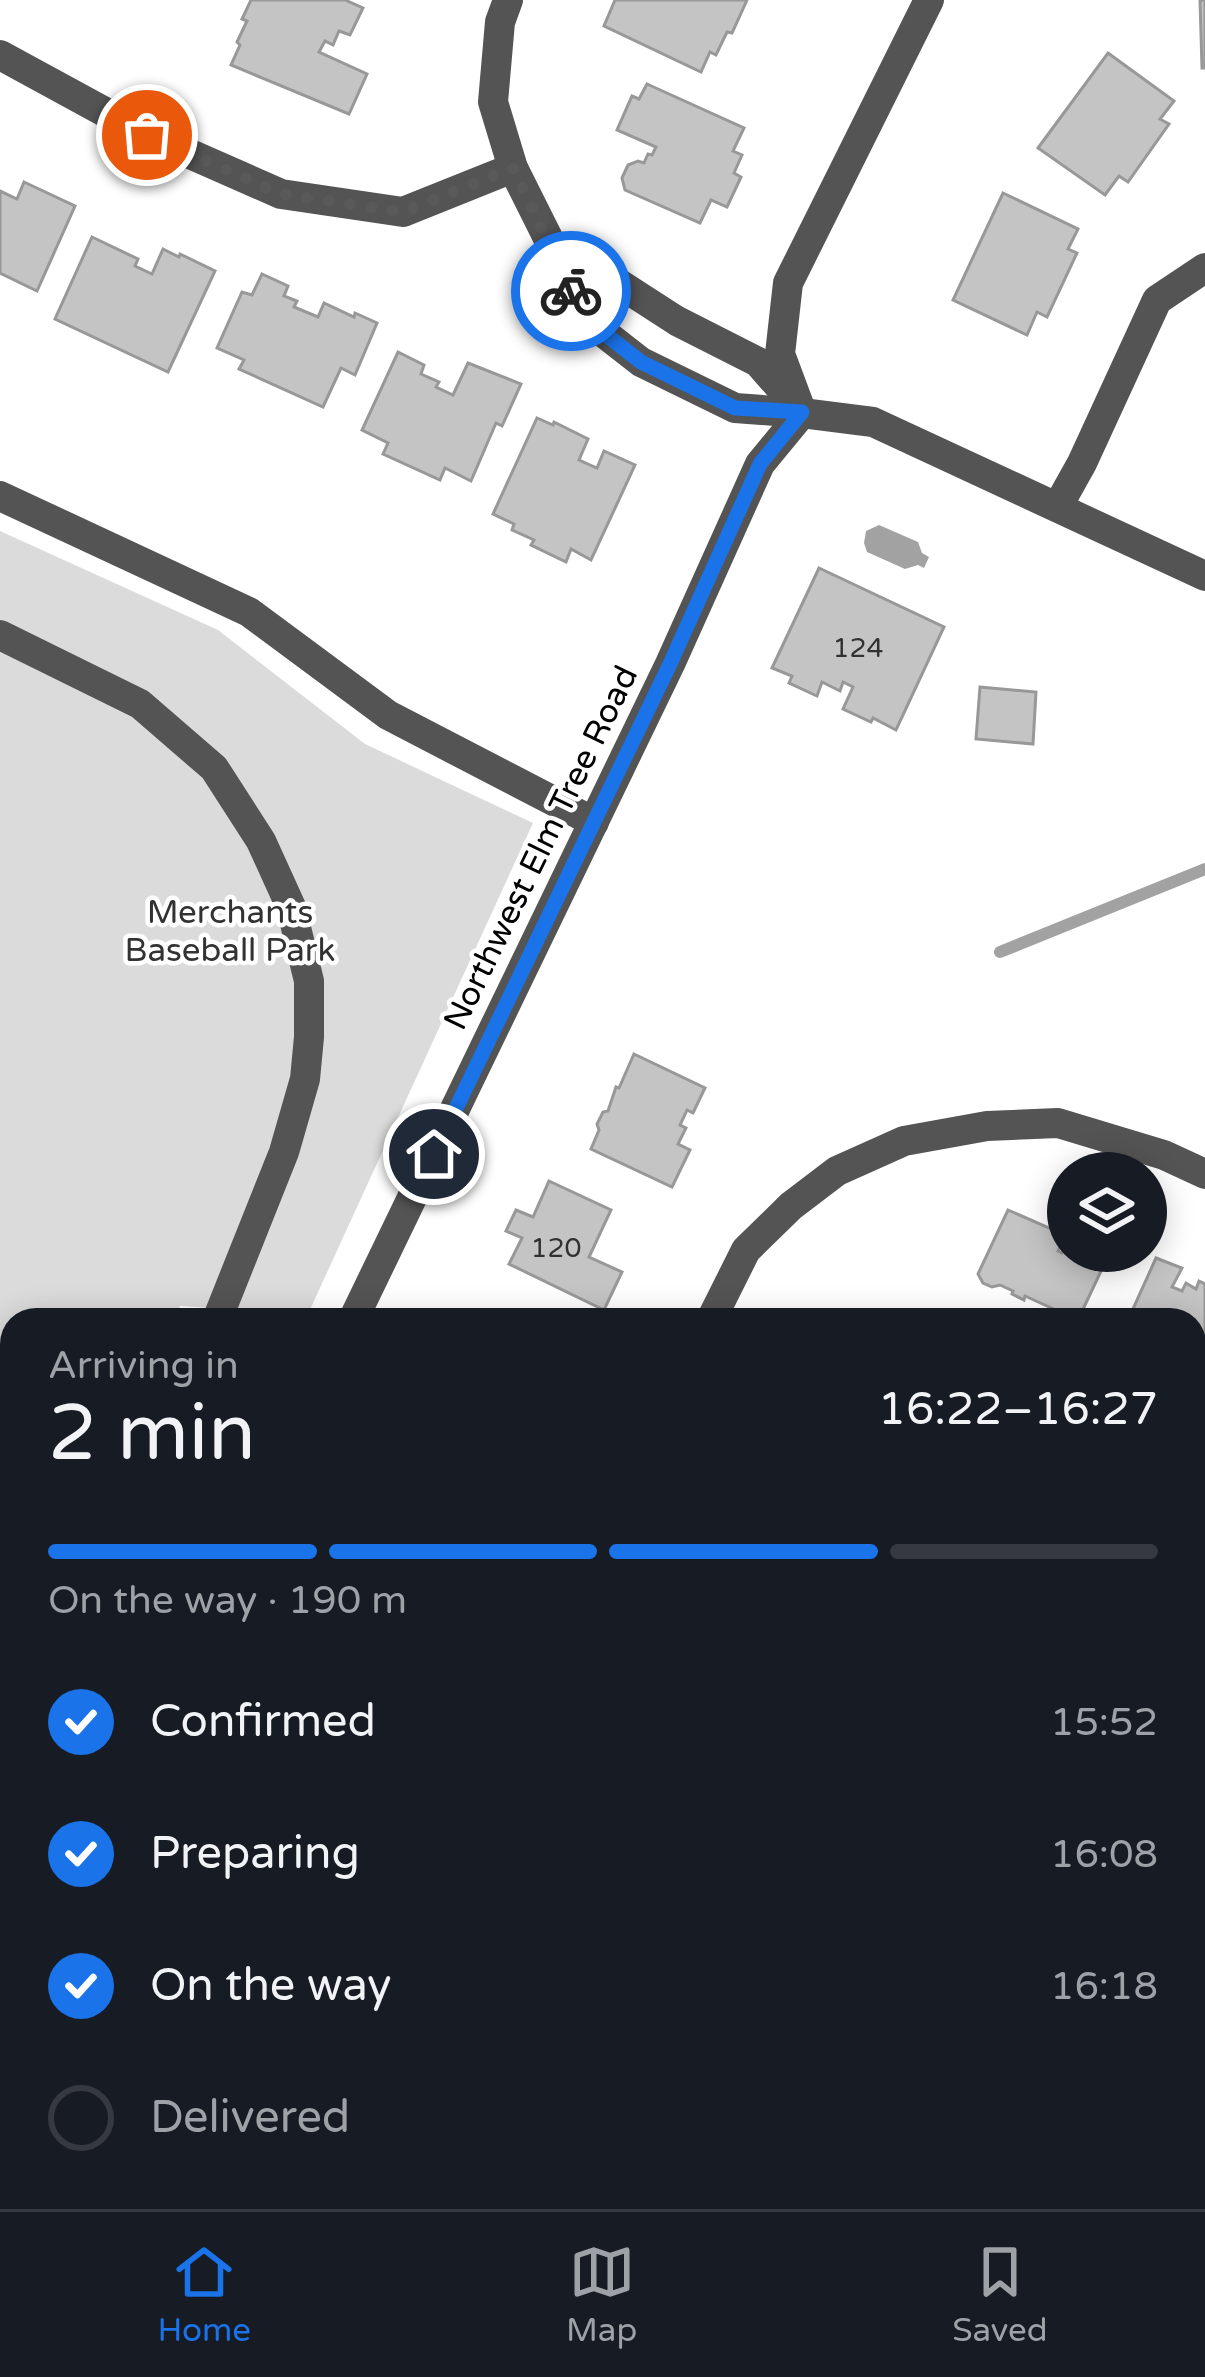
<!DOCTYPE html>
<html lang="en">
<head>
<meta charset="utf-8">
<style>
  body { margin:0; font-family:"Varela Round",sans-serif; background:#242831; color:#f1f3f6; height:100vh; display:flex; flex-direction:column; font-size:45px; white-space:nowrap }
  * { box-sizing:border-box; margin:0 }
  p { font-size:39px; color:#9ea1a6 }
  .icon { flex:none; width:66px; height:66px; fill:none; stroke:currentColor; stroke-width:2; stroke-linecap:round; stroke-linejoin:round }
  .map { position:relative; flex:1; overflow:hidden }
  .panel { position:absolute; left:0px; top:1308px; width:1206px; height:903px; display:flex; flex-direction:column; background:#171b24; border-radius:36px 36px 0 0; box-shadow:0 6px 30px #0003 }
  .panel>* { flex:none }
  .tools { position:absolute; left:1047px; top:1152px; display:grid; gap:24px }
  .tools a { display:grid; place-items:center; width:120px; height:120px; border-radius:50%; background:#171b24; box-shadow:0 6px 30px #0003; font-size:60px }
  .pin { position:absolute; display:grid; place-items:center; width:102px; height:102px; color:#fff; margin:-51px; border:6px solid #fff; border-radius:50%; box-shadow:0 3px 12px #0007 }
  .courier { position:absolute; display:grid; place-items:center; width:120px; height:120px; margin:-60px; border:9px solid #1a73e8; border-radius:50%; background:#fff; color:#222; box-shadow:0 3px 15px #0007 }
  .summary em { font-style:normal; font-weight:600 }
  .summary div { display:flex; flex-direction:column-reverse }
  .summary { display:flex; align-items:center; justify-content:space-between; height:204px; padding:0 48px }
  h1 { font-size:78px; font-weight:600; line-height:90px }
  .bar { display:grid; grid-template-columns:repeat(4,1fr); gap:18px 12px; align-content:center; height:144px; padding:0 48px }
  .bar i { height:15px; border-radius:9px; background:#363941 }
  .bar .on { background:#1a73e8 }
  .bar p { grid-column:span 4 }
  ol { padding:0 48px; list-style:none }
  li { display:flex; align-items:center; gap:36px; height:132px }
  li p { margin-inline-start:auto }
  li .icon { padding:12px; border-radius:50%; background:#1a73e8; color:#fff; stroke-width:4 }
  li:last-child { color:#9ea1a6 }
  li i { width:66px; height:66px; border:6px solid #363941; border-radius:50% }
  .tabs { display:flex; justify-content:space-around; align-items:center; height:168px; border-top:3px solid #363941; background:#171b24; font-size:33px; color:#9ea1a6 }
  .tabs a { display:grid; justify-items:center; gap:6px }
  .tabs .on { color:#1a73e8 }
  .map>svg:first-child { display:block }
</style>
</head>
<body>
<div class="map">
<svg width="1205" height="2209" viewBox="0 0 1205 2209">
  <rect width="100%" height="100%" fill="#fff"/>
  <polygon fill="#dbdbdb" points="0,531 218,630 365,744 533,823 308,1314 180,1306 173,1320 12,1320 12,1654 0,1679"/>
  <polygon fill="#a2a2a2" points="879,525 918,542 922,553 929,557 924,568 918,565 905,569 867,552 864,543 866,531"/>
  <g fill="none" stroke-linecap="round" stroke-linejoin="round">
    <polyline stroke="#a2a2a2" stroke-width="12" points="1000,952 1205,869"/>
  </g>
  <g fill="#c4c4c4" stroke="#989898" stroke-width="3">
    <polygon points="251,0 345,0 363,8 350,35 339,31 333,45 325,41 319,52 367,74 349,114 231,65 240,45 237,42 247,21 242,19"/>
    <polygon points="615,0 747,0 732,33 727,32 716,55 710,52 701,72 604,26"/>
    <polygon points="1200,0 1205,0 1205,68 1202,68"/>
    <polygon points="1108,53 1174,101 1160,119 1169,124 1128,182 1119,176 1105,195 1038,148"/>
    <polygon points="647,84 744,128 733,151 742,155 734,173 741,177 727,207 711,200 700,223 625,190 622,178 628,165 638,161 644,163 648,154 652,155 656,147 617,130 632,96 639,99"/>
    <polygon points="24,182 75,206 37,291 0,273 0,191 17,199"/>
    <polygon points="1003,193 1078,229 1068,249 1077,253 1047,317 1037,312 1027,335 953,300"/>
    <polygon points="92,237 138,259 135,266 152,274 163,249 179,257 180,254 215,271 168,372 55,319"/>
    <polygon points="262,274 288,286 284,296 297,301 294,307 318,317 324,303 354,317 355,313 377,323 355,375 341,368 323,407 239,369 244,360 217,348 242,292 252,295"/>
    <polygon points="398,352 424,365 421,374 439,382 436,387 453,395 468,363 521,384 502,426 496,423 471,481 445,468 440,480 383,454 388,443 362,430"/>
    <polygon points="537,418 553,425 554,422 588,439 579,460 597,468 604,451 635,465 591,560 571,549 566,562 531,545 534,540 512,530 514,524 493,514"/>
    <polygon points="819,568 944,627 896,730 873,718 871,722 843,709 853,687 843,682 840,691 822,682 817,696 789,683 792,676 772,668"/>
    <polygon points="980,687 1036,692 1033,744 976,739"/>
    <polygon points="634,1054 705,1088 693,1113 687,1110 680,1125 686,1128 678,1144 690,1150 672,1187 591,1149 599,1130 597,1124 603,1112 608,1111 616,1087 619,1088"/>
    <polygon points="549,1181 611,1210 589,1257 622,1272 604,1310 509,1264 522,1238 506,1231 516,1210 533,1217"/>
    <polygon points="1008,1210 1065,1235 1058,1251 1062,1253 1068,1240 1068,1251 1103,1251 1109,1254 1078,1320 1025,1296 1024,1300 1012,1294 1013,1291 1000,1285 992,1287 983,1283 978,1274"/>
    <polygon points="1156,1258 1182,1268 1172,1287 1182,1291 1186,1283 1196,1289 1199,1281 1205,1284 1205,1393 1194,1388 1194,1320 1128,1320"/>
    <polygon points="1194,1487 1205,1492 1205,1500 1194,1523"/>
    <polygon points="1195,1874 1205,1879 1205,1954 1199,1950 1201,1946 1194,1943"/>
    <polygon points="1194,2141 1205,2146 1194,2176"/>
    <polygon points="79,2199 151,2199 156,2201 152,2209 100,2209"/>
    <polygon points="440,2199 499,2199 495,2209 448,2209 450,2204"/>
    <polygon points="535,2199 624,2199 631,2203 633,2199 639,2199 659,2207 531,2209"/>
    <polygon points="1122,2199 1184,2199 1179,2209 1134,2209 1121,2203"/>
  </g>
  <g fill="none" stroke-linecap="round" stroke-linejoin="round">
    <g stroke="#545454" stroke-width="30">
      <polyline points="508,0 500,22 493,102 513,168 553,248 582,316 641,362 735,408 802,413 873,422 1205,576"/>
      <polyline points="0,55 147,135 281,194 403,212 513,168"/>
      <polyline points="553,248 615,281 677,321 758,362 786,394"/>
      <polyline points="802,413 780,354 788,283 929,0"/>
      <polyline points="0,496 249,612 388,715 594,822"/>
      <polyline points="1058,506 1082,463 1157,300 1205,268"/>
      <polyline points="0,635 140,704 214,768 261,841 291,907 309,981 309,1037 305,1079 284,1152 217,1320"/>
      <polyline points="353,1320 670,664 760,464 802,413"/>
      <polyline points="711,1320 746,1250 791,1206 837,1171 904,1141 987,1126 1058,1123 1164,1155 1205,1174"/>
      <polyline points="0,1649 12,1655"/>
      <polyline points="1194,1704 1205,1709"/>
      <polyline points="0,1739 12,1713"/>
      <polyline points="1194,2012 1205,2017"/>
      <polyline points="0,2050 12,2025"/>
      <polyline points="875,2199 896,2209"/>
      <polyline points="281,2209 286,2199"/>
      <polyline points="1026,2209 1030,2199"/>
    </g>
  </g>
  <g fill="none" stroke-linecap="round" stroke-linejoin="round">
    <polyline stroke="#595959" stroke-width="12" stroke-dasharray="0 21.6" points="147,135 281,194 403,212 513,168 571,291"/>
    <polyline stroke="#1a73e8" stroke-width="15" points="434,1154 670,664 760,464 802,412 735,408 641,362 582,316 571,291"/>
  </g>
  <g text-anchor="middle" dominant-baseline="central" stroke-width="9" stroke-linejoin="round" paint-order="stroke">
    <g font-size="27" fill="#313131">
      <text x="858" y="648">124</text>
      <text x="556" y="1248">120</text>
    </g>
    <g font-size="33" fill="#000" stroke="#fff">
      <text transform="translate(541 848) rotate(-64)">Northwest Elm Tree Road</text>
    </g>
    <g font-size="33" fill="#323232" stroke="#fff">
      <text x="230" y="912">Merchants<tspan x="230" dy="38">Baseball Park</tspan></text>
    </g>
  </g>
</svg>
<div class="tools">
<a><svg class="icon" aria-label="layers" viewBox="0 0 24 24"><path d="M12 4l9 5-9 5-9-5zM3 14l9 5 9-5"/></svg></a>
</div>
<div class="pin" style="left:147px;top:135px;background:#ea580c"><svg class="icon" aria-label="bag" viewBox="0 0 24 24"><path d="M5 8h14l-1 12H6zM9 8a3 3 0 0 1 6 0"/></svg></div>
<div class="pin" style="left:434px;top:1154px;background:#1f2937"><svg class="icon" aria-label="home" viewBox="0 0 24 24"><path d="M3 11l9-7 9 7M6 9v11h12V9"/></svg></div>
<div class="courier" style="left:571px;top:291px"><svg class="icon" aria-label="bike" viewBox="0 0 24 24"><circle cx="6" cy="16" r="4"/><circle cx="18" cy="16" r="4"/><path d="M6 16l4-8h5l3 8M10 8l3 8H6M13 5h3"/></svg></div>
<section class="panel">
<div class="summary"><div><h1>2 min</h1><p>Arriving in</p></div><em>16:22–16:27</em></div>
<div class="bar"><i class="on"></i><i class="on"></i><i class="on"></i><i></i><p>On the way · 190 m</p></div>
<ol>
<li><svg class="icon" aria-label="check" viewBox="0 0 24 24"><path d="M5 12l5 5 9-10"/></svg>Confirmed<p>15:52</p></li>
<li><svg class="icon" aria-label="check" viewBox="0 0 24 24"><path d="M5 12l5 5 9-10"/></svg>Preparing<p>16:08</p></li>
<li><svg class="icon" aria-label="check" viewBox="0 0 24 24"><path d="M5 12l5 5 9-10"/></svg>On the way<p>16:18</p></li>
<li><i></i>Delivered</li>
</ol>
</section>
</div>
<nav class="tabs">
<a class="on"><svg class="icon" aria-label="home" viewBox="0 0 24 24"><path d="M3 11l9-7 9 7M6 9v11h12V9"/></svg>Home</a>
<a><svg class="icon" aria-label="map" viewBox="0 0 24 24"><path d="M3 6l6-2 6 2 6-2v14l-6 2-6-2-6 2zM9 4v14M15 6v14"/></svg>Map</a>
<a><svg class="icon" aria-label="saved" viewBox="0 0 24 24"><path d="M7 4h10v16l-5-4-5 4z"/></svg>Saved</a>
</nav>
</body>
</html>
